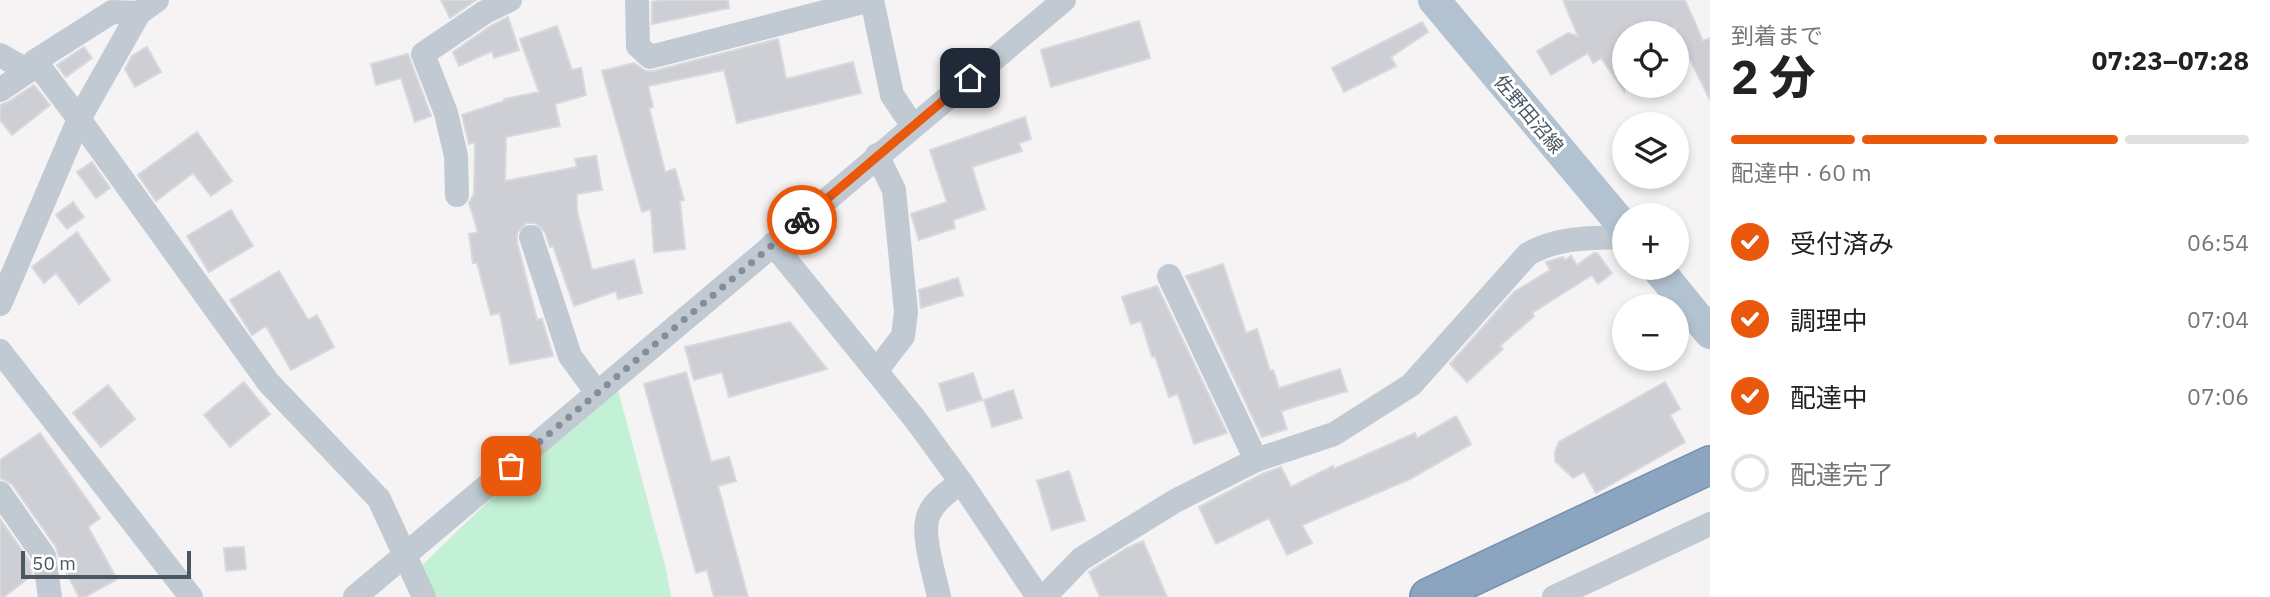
<!DOCTYPE html>
<html lang="ja">
<head>
<meta charset="utf-8">
<style>
  body { margin:0; font-family:"IBM Plex Sans","Noto Sans JP",sans-serif; background:#f2f2f2; color:#222; height:100vh; display:flex; flex-direction:column; font-size:26px; white-space:nowrap }
  * { box-sizing:border-box; margin:0 }
  p { font-size:23px; color:#767676 }
  .icon { flex:none; width:38px; height:38px; fill:none; stroke:currentColor; stroke-width:2; stroke-linecap:round; stroke-linejoin:round }
  .map { position:relative; flex:1; overflow:hidden }
  .drawer { display:flex; flex-direction:column; background:#fff; width:560px }
  .drawer>* { flex:none }
  .fabs { position:absolute; left:1612px; top:21px; display:grid; gap:14px }
  .fabs a { display:grid; place-items:center; width:77px; height:77px; border-radius:50%; background:#fff; box-shadow:0 4px 10px #0003; font-size:35px }
  .scale { position:absolute; left:21px; bottom:18px; width:170px; box-sizing:border-box; padding-left:7px; border:4px solid #4a5661; border-top:0; font-size:19px; line-height:24px; white-space:nowrap; color:#4a5661; -webkit-text-stroke:5px #fff; paint-order:stroke }
  .pin { position:absolute; display:grid; place-items:center; width:60px; height:60px; color:#fff; margin:-30px; border-radius:14px; box-shadow:0 4px 10px #0006 }
  .courier { position:absolute; display:grid; place-items:center; width:70px; height:70px; margin:-35px; border:5px solid #ea580c; border-radius:50%; background:#fff; color:#222; box-shadow:0 2px 9px #0007 }
  .summary em { font-style:normal; font-weight:800 }
  .summary div { display:flex; flex-direction:column-reverse }
  .summary { display:flex; align-items:center; justify-content:space-between; height:119px; padding:0 21px }
  h1 { font-size:46px; font-weight:800; line-height:52px }
  .bar { display:grid; grid-template-columns:repeat(4,1fr); gap:10px 7px; align-content:center; height:84px; padding:0 21px }
  .bar i { height:9px; border-radius:5px; background:#e0e0e0 }
  .bar .selected { background:#ea580c }
  .bar p { grid-column:span 4 }
  ol { padding:0 21px; list-style:none }
  li { display:flex; align-items:center; gap:21px; height:77px }
  li p { margin-inline-start:auto }
  li .icon { padding:7px; border-radius:50%; background:#ea580c; color:#fff; stroke-width:4 }
  li:last-child { color:#767676 }
  li i { width:38px; height:38px; border:4px solid #e0e0e0; border-radius:50% }
  main { display:flex; flex:1; min-height:0 }
  .map>svg:first-child { display:block }
</style>
</head>
<body>
<main>
<div class="map">
<svg width="1710" height="597" viewBox="0 0 1710 597">
  <rect width="100%" height="100%" fill="#f5f3f3"/>
  <polygon fill="#c3f1d5" points="615,379 666,569 671,597 431,597 416,571"/>
  <g fill="#cdcfd5" stroke="#d7d9de" stroke-width="2">
    <polygon points="441,0 476,0 450,18"/>
    <polygon points="662,0 728,0 729,8 652,24 652,2"/>
    <polygon points="1563,0 1685,0 1703,41 1710,38 1710,100 1683,45 1676,48 1676,27 1661,33 1624,33 1624,91 1601,58 1593,63 1588,53 1551,75 1537,51 1568,33 1578,36"/>
    <polygon points="508,17 519,50 494,58 492,51 459,66 453,52 492,25"/>
    <polygon points="1139,21 1150,58 1051,87 1041,50"/>
    <polygon points="1422,22 1428,32 1391,57 1396,66 1344,92 1332,68"/>
    <polygon points="557,26 572,70 581,68 586,95 555,104 560,126 506,137 505,181 577,167 575,159 596,156 602,190 577,194 577,211 592,270 634,260 642,293 618,299 616,291 574,306 553,246 550,247 545,232 535,223 526,223 517,233 517,242 537,320 542,319 553,356 510,364 500,313 491,315 477,263 473,263 469,234 478,232 469,203 474,194 475,142 469,144 462,115 504,101 504,99 539,92 520,39"/>
    <polygon points="778,39 786,79 853,62 861,93 737,123 724,70 648,86 653,107 649,108 665,172 675,169 684,200 680,201 685,249 654,252 651,209 642,212 602,71 634,63 646,71 654,71"/>
    <polygon points="84,47 92,58 66,77 57,65"/>
    <polygon points="147,47 161,72 135,87 125,69 132,56"/>
    <polygon points="408,54 431,116 415,122 401,78 376,85 371,64"/>
    <polygon points="34,85 50,105 12,135 0,120 0,105 8,102"/>
    <polygon points="1025,117 1031,139 1019,143 1022,151 972,167 985,209 953,220 955,228 919,240 911,214 947,202 930,150"/>
    <polygon points="197,132 232,181 211,196 193,173 156,201 138,175"/>
    <polygon points="92,162 110,188 96,198 77,172"/>
    <polygon points="73,202 84,217 67,229 56,215"/>
    <polygon points="231,210 253,246 209,272 187,236"/>
    <polygon points="77,232 110,280 79,304 56,273 44,283 32,267"/>
    <polygon points="1594,253 1597,253 1612,273 1598,284 1592,275 1532,313 1534,316 1500,346 1503,349 1467,382 1450,364 1514,292 1550,270 1546,262 1563,257 1565,260 1571,256 1577,265"/>
    <polygon points="1223,264 1246,333 1257,329 1270,371 1273,370 1279,388 1340,369 1347,391 1281,411 1287,429 1262,437 1186,276"/>
    <polygon points="279,271 308,320 317,315 334,347 291,370 266,326 252,335 230,300"/>
    <polygon points="958,278 963,295 921,308 919,290"/>
    <polygon points="1157,286 1227,433 1194,444 1178,394 1169,397 1155,356 1152,357 1141,321 1131,324 1122,297"/>
    <polygon points="790,322 827,369 729,397 722,372 694,380 685,347"/>
    <polygon points="686,372 711,462 729,457 736,481 718,486 748,597 714,597 707,570 696,573 644,384"/>
    <polygon points="973,373 982,400 947,411 939,384"/>
    <polygon points="244,382 270,414 230,447 204,415"/>
    <polygon points="1665,382 1680,409 1670,415 1685,442 1596,493 1584,472 1573,478 1555,461 1555,452 1559,442"/>
    <polygon points="108,385 135,419 101,447 73,413"/>
    <polygon points="1013,390 1022,418 992,427 984,400"/>
    <polygon points="1456,416 1471,444 1410,479 1302,525 1312,543 1287,555 1269,518 1216,544 1199,507 1262,474 1281,467 1291,487 1333,466 1334,469 1415,433 1417,438"/>
    <polygon points="40,433 100,518 88,527 117,579 85,597 79,597 60,561 56,547 12,484 0,478 0,460"/>
    <polygon points="1069,471 1085,520 1052,530 1037,481"/>
    <polygon points="0,519 30,562 32,575 4,597 0,597"/>
    <polygon points="1143,541 1167,597 1100,597 1089,572 1127,548"/>
    <polygon points="244,547 246,569 226,571 224,548"/>
  </g>
  <g fill="none" stroke-linecap="round" stroke-linejoin="round">
    <g stroke="#7690ad" stroke-width="40">
      <polyline id="highway" points="1429,597 1710,465"/>
    </g>
    <g stroke="#c1cad2" stroke-width="24">
      <polyline points="637,0 638,46 650,57 871,0"/>
      <polyline points="872,0 892,95 913,126"/>
      <polyline points="0,55 28,71"/>
      <polyline points="35,61 79,119 268,382 379,499 424,597"/>
      <polyline points="0,90 28,71 35,61 112,12 139,13"/>
      <polyline points="457,195 456,156 446,113 423,54 485,12 510,0"/>
      <polyline points="531,237 570,356 597,393"/>
      <polyline points="773,244 915,419 961,482 1038,597"/>
      <polyline points="1169,276 1256,460"/>
      <polyline points="0,304 79,119 139,13 157,0"/>
      <polyline points="0,351 191,597"/>
      <polyline points="877,370 903,336 906,312 894,190 877,155"/>
      <polyline points="0,493 44,556 50,597"/>
      <polyline points="355,597 1064,0"/>
      <path d="M939,597C935,576 920,532 929,514C935,500 950,491 961,482"/>
      <path d="M1044,597L1081,559L1175,501L1256,460L1334,434L1411,385L1528,254C1558,237 1590,238 1624,237"/>
      <polyline points="1554,597 1710,524"/>
    </g>
    <g stroke="#b3c2d1" stroke-width="32">
      <polyline points="1434,0 1624,227"/>
      <polyline points="1657,268 1710,333"/>
    </g>
    <use href="#highway" stroke="#8ba5c1" stroke-width="37"/>
  </g>
  <g fill="none" stroke-linecap="round" stroke-linejoin="round">
    <polyline stroke="#868d94" stroke-width="7" stroke-dasharray="0 12.6" points="511,466 802,220"/>
    <polyline stroke="#ea580c" stroke-width="9" points="802,220 970,78"/>
  </g>
  <g text-anchor="middle" dominant-baseline="central" stroke-width="6" stroke-linejoin="round" paint-order="stroke">
    <g font-size="19" fill="#4a5661" stroke="#fff">
      <text transform="translate(1529 114) rotate(50)">佐野田沼線</text>
    </g>
  </g>
</svg>
<div class="fabs">
<a><svg class="icon" aria-label="locate" viewBox="0 0 24 24"><circle cx="12" cy="12" r="6"/><path d="M12 2v4M12 18v4M2 12h4M18 12h4"/></svg></a>
<a><svg class="icon" aria-label="layers" viewBox="0 0 24 24"><path d="M12 4l9 5-9 5-9-5zM3 14l9 5 9-5"/></svg></a>
<a>+</a>
<a>−</a>
</div>
<div class="scale">50 m</div>
<div class="pin" style="left:511px;top:466px;background:#ea580c"><svg class="icon" aria-label="bag" viewBox="0 0 24 24"><path d="M5 8h14l-1 12H6zM9 8a3 3 0 0 1 6 0"/></svg></div>
<div class="pin" style="left:970px;top:78px;background:#1f2937"><svg class="icon" aria-label="home" viewBox="0 0 24 24"><path d="M3 11l9-7 9 7M6 9v11h12V9"/></svg></div>
<div class="courier" style="left:802px;top:220px"><svg class="icon" aria-label="bike" viewBox="0 0 24 24"><circle cx="6" cy="16" r="4"/><circle cx="18" cy="16" r="4"/><path d="M6 16l4-8h5l3 8M10 8l3 8H6M13 5h3"/></svg></div>
</div>
<section class="drawer">
<div class="summary"><div><h1>2 分</h1><p>到着まで</p></div><em>07:23–07:28</em></div>
<div class="bar"><i class="selected"></i><i class="selected"></i><i class="selected"></i><i></i><p>配達中 · 60 m</p></div>
<ol>
<li><svg class="icon" aria-label="check" viewBox="0 0 24 24"><path d="M5 12l5 5 9-10"/></svg>受付済み<p>06:54</p></li>
<li><svg class="icon" aria-label="check" viewBox="0 0 24 24"><path d="M5 12l5 5 9-10"/></svg>調理中<p>07:04</p></li>
<li><svg class="icon" aria-label="check" viewBox="0 0 24 24"><path d="M5 12l5 5 9-10"/></svg>配達中<p>07:06</p></li>
<li><i></i>配達完了</li>
</ol>
</section>
</main>
</body>
</html>
